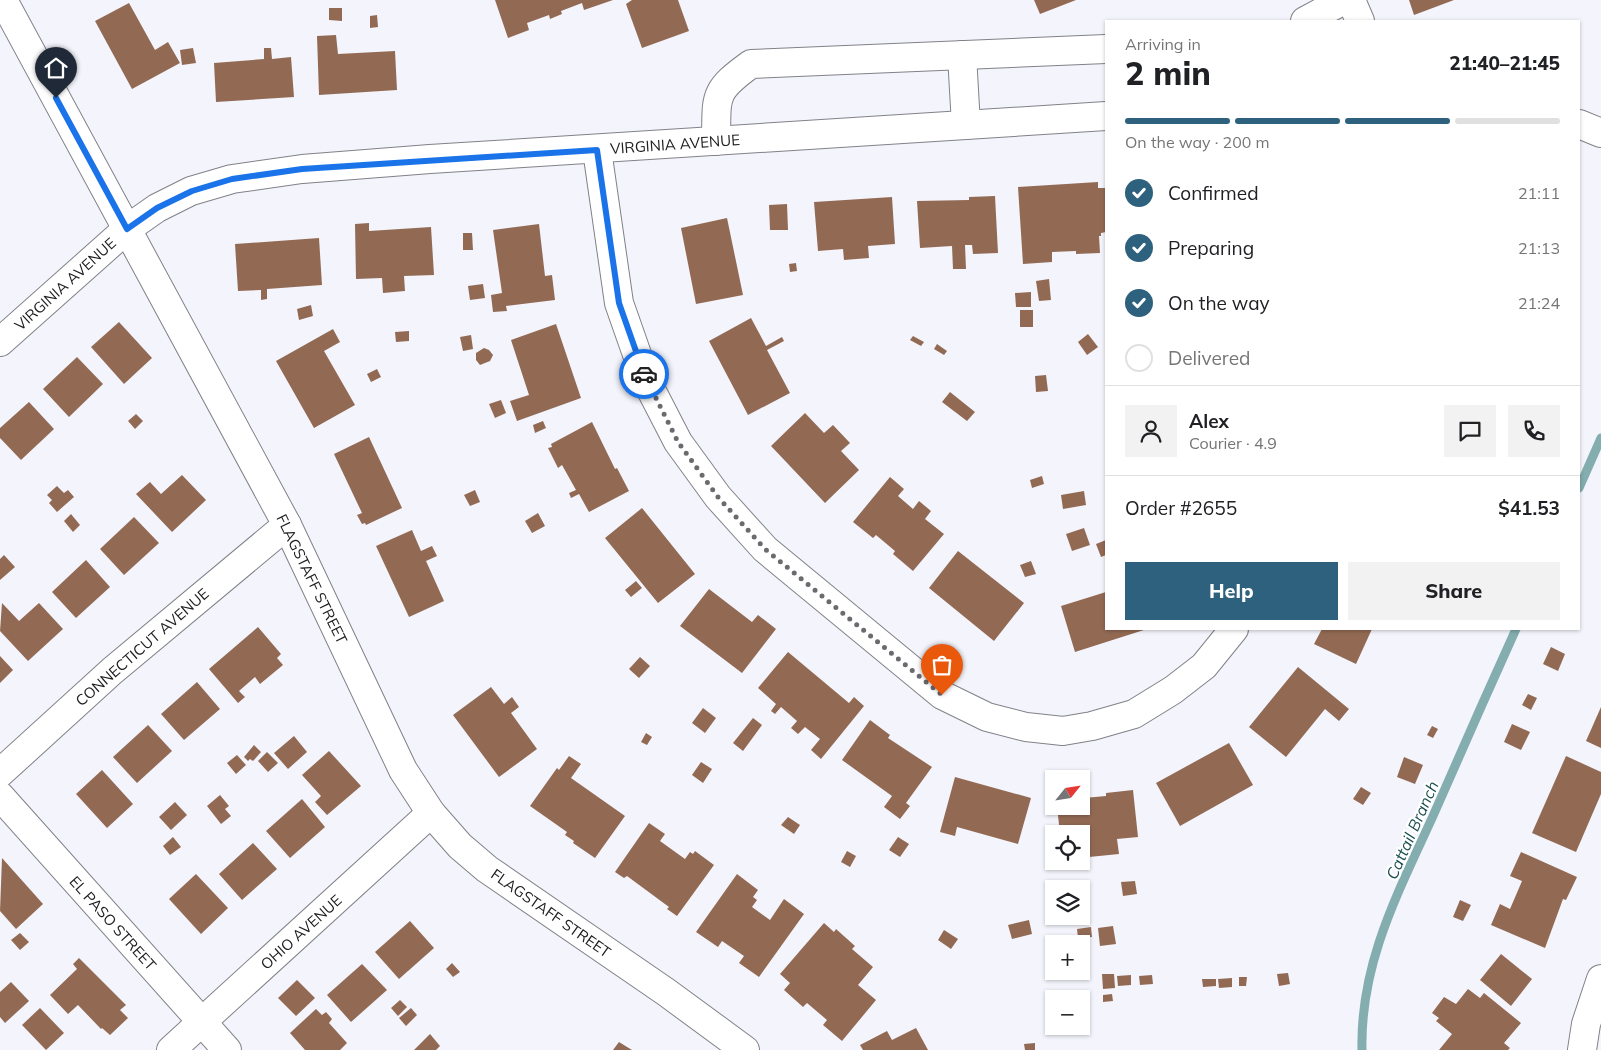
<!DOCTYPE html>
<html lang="en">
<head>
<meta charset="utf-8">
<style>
  body { margin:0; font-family:Mulish,sans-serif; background:#f2f2f2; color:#202124; height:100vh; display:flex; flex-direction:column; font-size:19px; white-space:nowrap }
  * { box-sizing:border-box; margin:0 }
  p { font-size:16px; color:#757577 }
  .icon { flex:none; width:28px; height:28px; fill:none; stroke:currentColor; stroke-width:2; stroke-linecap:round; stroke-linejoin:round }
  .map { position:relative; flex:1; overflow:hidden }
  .side { position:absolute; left:1105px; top:20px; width:475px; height:610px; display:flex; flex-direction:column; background:#fff; border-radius:0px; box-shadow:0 1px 4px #0004 }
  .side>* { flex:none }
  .needle { width:32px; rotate:60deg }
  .buttons { position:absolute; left:1045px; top:770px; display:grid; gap:10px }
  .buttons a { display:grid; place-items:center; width:45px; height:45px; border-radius:0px; background:#fff; box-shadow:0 1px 4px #0004; font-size:25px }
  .pin { position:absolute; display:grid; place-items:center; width:42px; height:42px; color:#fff; margin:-51px -21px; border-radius:50% 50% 50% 0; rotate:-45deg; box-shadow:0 0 5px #0007 }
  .pin .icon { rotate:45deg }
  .courier { position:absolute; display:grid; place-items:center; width:50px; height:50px; margin:-25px; border:4px solid #1a73e8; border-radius:50%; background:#fff; color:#222; box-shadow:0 1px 6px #0007 }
  .headline em { font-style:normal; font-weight:800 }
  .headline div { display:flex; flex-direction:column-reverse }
  .headline { display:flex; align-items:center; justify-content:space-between; height:85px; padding:0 20px }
  h1 { font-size:32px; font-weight:800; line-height:38px }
  .bar { display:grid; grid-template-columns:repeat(4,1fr); gap:8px 5px; align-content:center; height:60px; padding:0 20px }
  .bar i { height:6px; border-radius:4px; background:#e0e0e0 }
  .bar .active { background:#2d617e }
  .bar p { grid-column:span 4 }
  .line { display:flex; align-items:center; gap:12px; padding:0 20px; border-top:1px solid #e0e0e0 }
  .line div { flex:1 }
  .round { display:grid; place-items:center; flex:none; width:52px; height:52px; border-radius:0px; background:#f2f2f2 }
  ol { padding:0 20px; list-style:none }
  li { display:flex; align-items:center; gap:15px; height:55px }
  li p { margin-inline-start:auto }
  li .icon { padding:5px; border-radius:50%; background:#2d617e; color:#fff; stroke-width:4 }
  li:last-child { color:#757577 }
  li i { width:28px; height:28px; border:2px solid #e0e0e0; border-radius:50% }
  .cta { display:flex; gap:10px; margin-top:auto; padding:10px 20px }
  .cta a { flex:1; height:58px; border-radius:0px; background:#2d617e; color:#fff; font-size:20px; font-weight:800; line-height:58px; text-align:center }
  .cta a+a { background:#f2f2f2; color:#202124 }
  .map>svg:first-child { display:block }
</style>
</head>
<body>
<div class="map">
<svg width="1601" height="1050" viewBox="0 0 1601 1050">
  <rect width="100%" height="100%" fill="#f4f4fc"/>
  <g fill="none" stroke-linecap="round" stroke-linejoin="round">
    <g stroke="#83adae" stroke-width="9">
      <polyline points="1579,488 1601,438"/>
      <path d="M1362,1050C1360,963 1398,893 1433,816C1460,754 1488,691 1516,629"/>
    </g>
  </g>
  <g fill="#926a54">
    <polygon points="495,0 613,0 584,10 582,3 561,11 562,14 550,19 549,15 527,23 529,30 508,38"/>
    <polygon points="632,0 678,0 689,31 642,48 626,4"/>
    <polygon points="1034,0 1076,0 1040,14"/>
    <polygon points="1409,0 1454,0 1414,15"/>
    <polygon points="129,3 155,50 168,42 180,63 132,89 95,21"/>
    <polygon points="329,8 342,8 342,21 329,20"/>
    <polygon points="377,15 378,27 370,28 370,16"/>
    <polygon points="336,35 338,54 395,51 397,90 319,95 317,36"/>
    <polygon points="193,48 196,63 182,65 180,50"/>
    <polygon points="264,48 271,48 272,59 291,57 294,97 216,102 214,63 264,59"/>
    <polygon points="1098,182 1098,188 1106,188 1106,232 1101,233 1101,236 1099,236 1100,253 1076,254 1076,251 1052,252 1052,262 1023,264 1018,187"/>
    <polygon points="995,196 998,253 973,254 972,245 965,245 966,269 953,269 952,246 920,248 917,201 969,200 969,197"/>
    <polygon points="892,197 895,244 868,246 869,258 844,260 843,249 818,251 814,202"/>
    <polygon points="787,204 788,230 770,230 769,205"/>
    <polygon points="727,218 743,295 696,304 681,228"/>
    <polygon points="369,223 369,231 431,227 434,275 404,276 405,291 383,293 382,278 356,279 355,224"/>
    <polygon points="539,224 545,276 552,275 555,300 506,306 507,311 493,312 491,295 502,293 493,230"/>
    <polygon points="463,233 472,233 473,250 463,250"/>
    <polygon points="319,238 322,285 267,289 267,299 261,300 261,290 238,291 235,244"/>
    <polygon points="796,263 797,271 790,272 789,264"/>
    <polygon points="1049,279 1051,300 1039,301 1036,281"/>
    <polygon points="483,284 485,298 470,300 468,286"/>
    <polygon points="1031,292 1031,307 1016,307 1015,293"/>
    <polygon points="311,305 313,316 299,320 297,309"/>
    <rect x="1020" y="310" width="13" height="17"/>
    <polygon points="751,318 766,346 782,337 784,341 767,350 790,393 748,415 709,341"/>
    <polygon points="119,322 152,358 124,384 91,347"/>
    <polygon points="556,324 581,398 517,421 510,401 529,395 511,340"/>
    <polygon points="333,329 340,342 324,351 355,405 314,428 276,361"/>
    <polygon points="409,331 409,341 396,342 395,332"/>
    <polygon points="1088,334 1098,347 1087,355 1078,342"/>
    <polygon points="471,335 473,349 463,351 460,337"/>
    <polygon points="913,336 924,342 921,346 910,340"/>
    <polygon points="937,344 947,351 944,355 934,349"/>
    <polygon points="484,348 489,350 493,355 490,361 480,365 476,360 476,353"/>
    <polygon points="77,357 103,384 69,417 43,389"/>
    <polygon points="377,369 381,377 371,382 367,374"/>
    <polygon points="1046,375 1048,391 1036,392 1035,376"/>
    <polygon points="950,392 975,412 967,421 942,402"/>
    <polygon points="501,400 506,413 495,418 489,404"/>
    <polygon points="29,402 54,429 21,460 0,438 0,428"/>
    <polygon points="805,413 824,433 833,425 850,443 841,451 859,470 825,503 771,446"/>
    <polygon points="136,414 143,421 135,429 128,421"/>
    <polygon points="543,421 546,428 535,433 533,425"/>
    <polygon points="592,422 615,469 617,468 629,491 589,512 579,494 571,498 569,493 576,490 562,465 558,468 548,448 552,447 551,444"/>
    <polygon points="369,437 402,508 366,525 365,523 362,524 357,515 362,513 334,454"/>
    <polygon points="182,475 206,500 172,532 136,494 150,482 161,494"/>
    <polygon points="1042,476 1044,484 1032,488 1030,480"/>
    <polygon points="890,477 904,489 898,496 913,509 919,501 931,511 925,519 944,534 913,571 893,554 895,551 876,535 873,538 853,522"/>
    <polygon points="57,486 64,493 68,490 74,497 57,512 49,503 52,500 47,495"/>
    <polygon points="475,490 480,502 470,506 464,495"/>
    <polygon points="1084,491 1086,505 1063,509 1061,495"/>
    <polygon points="642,508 695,574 658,603 605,538"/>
    <polygon points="538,513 545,526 532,533 525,521"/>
    <polygon points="71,514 80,525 73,532 64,521"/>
    <polygon points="134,517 159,543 124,575 100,549"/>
    <polygon points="1084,528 1090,545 1072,551 1066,534"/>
    <polygon points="412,530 421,551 432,546 437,556 426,561 444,601 409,617 376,546"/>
    <polygon points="1106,540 1106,555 1101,557 1096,544"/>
    <polygon points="958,551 1024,603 994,641 929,588"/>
    <polygon points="4,555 15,567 0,580 0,559"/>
    <polygon points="86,560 110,587 76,618 52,592"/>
    <polygon points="1031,561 1036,574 1025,577 1020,565"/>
    <polygon points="636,581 642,588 631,597 625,590"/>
    <polygon points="709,589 752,622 758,615 776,629 742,673 680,626"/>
    <polygon points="1106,592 1106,629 1147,629 1075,652 1061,606"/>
    <polygon points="2,603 19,621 39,603 63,629 28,661 0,631"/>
    <polygon points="258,627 281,654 277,658 283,665 260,684 255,677 239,691 245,697 238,703 209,669"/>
    <polygon points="1322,629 1372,629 1356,664 1314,644"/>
    <polygon points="1551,647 1565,654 1558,671 1543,664"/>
    <polygon points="788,652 849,703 854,697 864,706 821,759 811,750 820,739 805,727 798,734 791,728 797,721 781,707 775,714 771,711 776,704 758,688"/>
    <polygon points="0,656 13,670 0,683"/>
    <polygon points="640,657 650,666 639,678 629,669"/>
    <polygon points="1298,667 1349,709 1339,721 1325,709 1286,757 1249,727"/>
    <polygon points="197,682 220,709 184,740 161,714"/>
    <polygon points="491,687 504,704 512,697 519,707 511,713 537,749 499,777 453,715"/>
    <polygon points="1528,694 1537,698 1531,710 1522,705"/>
    <polygon points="1601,707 1601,748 1586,741"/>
    <polygon points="703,708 716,718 705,733 692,723"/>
    <polygon points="753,718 762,725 743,751 733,743"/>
    <polygon points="870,720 890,735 888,738 932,767 906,803 910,806 900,819 884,807 892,796 842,760"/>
    <polygon points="1512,724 1530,732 1521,750 1504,742"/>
    <polygon points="148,725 172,751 137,783 113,757"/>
    <polygon points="1432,726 1438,729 1433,738 1427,735"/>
    <polygon points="646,733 652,737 647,745 641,742"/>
    <polygon points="294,736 307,752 288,769 274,753"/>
    <polygon points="1229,743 1253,785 1180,826 1156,783"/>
    <polygon points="254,745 261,752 253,761 250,759 248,761 244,757"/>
    <polygon points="329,751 361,786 327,815 315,802 321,796 302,775"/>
    <polygon points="267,752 278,763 268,772 258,761"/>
    <polygon points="237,755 246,765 236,774 227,763"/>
    <polygon points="569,756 581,764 571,778 625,816 595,858 573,843 574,841 565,835 567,832 530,806 557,768 559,770"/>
    <polygon points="1566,756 1601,772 1601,794 1576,852 1532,833"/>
    <polygon points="1404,757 1423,765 1415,784 1397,777"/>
    <polygon points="701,762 712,769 703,783 692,775"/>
    <polygon points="102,770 133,804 107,828 76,794"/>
    <polygon points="955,777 1031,798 1018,844 957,827 955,836 940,832"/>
    <polygon points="1361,787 1371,793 1363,805 1353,799"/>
    <polygon points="1133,790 1138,837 1117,839 1119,854 1089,857 1088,843 1081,844 1081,834 1060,834 1057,806 1081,806 1081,796 1084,798 1106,796 1106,793"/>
    <polygon points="220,795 229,806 225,809 231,816 221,824 207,806"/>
    <polygon points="302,799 325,827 290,858 266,831"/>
    <polygon points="175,802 187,815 171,830 159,817"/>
    <polygon points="788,817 800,825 794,834 781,825"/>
    <polygon points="649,823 665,834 660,841 685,859 690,852 693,854 695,851 714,865 677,916 667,909 669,907 627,876 624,878 615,872"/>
    <polygon points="173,837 181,847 170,855 163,846"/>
    <polygon points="898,837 909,844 900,857 889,850"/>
    <polygon points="253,843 277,869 242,900 219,874"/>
    <polygon points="847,851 856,856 850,867 841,862"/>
    <polygon points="1521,852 1577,877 1566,900 1563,899 1545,948 1491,925 1500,904 1510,909 1522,881 1510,876"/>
    <polygon points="2,858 43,904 16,929 0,911"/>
    <polygon points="196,874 228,908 201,934 169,899"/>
    <polygon points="737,874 758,890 753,897 757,900 752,907 770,920 784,899 804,914 759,977 739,963 744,956 722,941 718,947 696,932"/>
    <polygon points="1135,881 1137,894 1123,896 1121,882"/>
    <polygon points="1460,900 1471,905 1463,921 1453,917"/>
    <polygon points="1029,920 1032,934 1012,939 1008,925"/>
    <polygon points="410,921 434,948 399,979 375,952"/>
    <polygon points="824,923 834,932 836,929 855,946 852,949 873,967 858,985 876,1000 842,1041 823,1025 827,1020 807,1003 803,1007 784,990 790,983 780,974"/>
    <polygon points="1113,926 1116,944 1100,946 1098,928"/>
    <polygon points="1091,927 1092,937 1078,938 1077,929"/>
    <polygon points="944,930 958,939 951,949 938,940"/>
    <polygon points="20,933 29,942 20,950 11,940"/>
    <polygon points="1501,954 1532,979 1511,1006 1480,980"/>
    <polygon points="79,958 126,1005 120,1010 128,1018 110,1035 102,1028 101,1029 78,1005 68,1014 50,995 77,969 73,964"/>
    <polygon points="452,963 460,972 453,977 446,969"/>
    <polygon points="362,964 387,990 351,1022 327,995"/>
    <polygon points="1288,973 1290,984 1279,986 1277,974"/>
    <polygon points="1102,974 1114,974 1115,988 1103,989"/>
    <polygon points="1131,975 1131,985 1118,986 1117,976"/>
    <polygon points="1152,975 1153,984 1140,985 1139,976"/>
    <polygon points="1239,977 1247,977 1246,986 1239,986"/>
    <polygon points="1232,978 1232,987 1219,988 1218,979"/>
    <polygon points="1202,979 1216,979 1216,986 1203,987"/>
    <polygon points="297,980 315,998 296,1016 278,998"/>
    <polygon points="11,982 29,1001 5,1023 0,1017 0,992"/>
    <polygon points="1468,989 1480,998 1484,993 1521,1023 1504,1043 1510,1048 1508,1050 1439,1050 1452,1034 1436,1021 1439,1018 1432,1013 1444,997 1456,1004"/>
    <polygon points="1112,994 1113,1001 1103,1002 1103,995"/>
    <polygon points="400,1000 407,1007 398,1016 391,1008"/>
    <polygon points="40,1008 64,1033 46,1050 22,1025"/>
    <polygon points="411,1008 417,1015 406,1026 399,1018"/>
    <polygon points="316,1009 322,1015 326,1012 332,1019 329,1023 347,1043 340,1050 305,1050 290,1033"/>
    <polygon points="916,1028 928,1050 863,1050 860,1045 887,1031 892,1040"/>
    <polygon points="430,1034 440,1046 436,1050 414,1050"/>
    <polygon points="619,1042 632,1050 613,1050"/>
    <polygon points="1035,1043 1035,1050 1025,1050 1024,1044"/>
  </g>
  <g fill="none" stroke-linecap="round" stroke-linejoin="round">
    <g stroke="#818188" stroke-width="30">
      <g id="minor">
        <polyline points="3,0 287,525 403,770 431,813 460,846 487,869 666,992 745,1050"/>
        <polyline points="1351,0 1360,21"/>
        <polyline points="1305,21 1344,0"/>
        <polyline points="962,55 966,125"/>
        <polyline points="1579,124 1601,133"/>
        <path d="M716,141C717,96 712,92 751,64L1106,49"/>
        <polyline points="597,150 619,303 646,380 678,442 718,497 765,549 942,695 987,717 1026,727 1063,731 1092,726 1134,714 1173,690 1204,666 1234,629"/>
        <polyline points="0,342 127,229 157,208 191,191 232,179 302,169 430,159 1106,116"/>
        <polyline points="0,773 112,671 287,525"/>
        <polyline points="0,796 227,1050"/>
        <polyline points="171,1050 431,813"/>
        <polyline points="1582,1050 1586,1024 1601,979"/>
      </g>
    </g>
    <use href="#minor" stroke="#fff" stroke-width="28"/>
  </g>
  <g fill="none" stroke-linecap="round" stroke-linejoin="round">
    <polyline stroke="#6a6a6f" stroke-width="5" stroke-dasharray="0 9" points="644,374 678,442 718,497 765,549 942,695"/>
    <polyline stroke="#1a73e8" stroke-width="6" points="56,98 127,229 157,208 192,191 232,179 302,169 597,150 619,303 644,374"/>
  </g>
  <g text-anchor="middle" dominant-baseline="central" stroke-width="4.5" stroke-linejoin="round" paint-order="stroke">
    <g font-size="15" fill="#202023" stroke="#fff">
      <text transform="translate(675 144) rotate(-4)">VIRGINIA AVENUE</text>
      <text transform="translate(65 284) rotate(-42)">VIRGINIA AVENUE</text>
      <text transform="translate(312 579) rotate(64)">FLAGSTAFF STREET</text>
      <text transform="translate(142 647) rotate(-41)">CONNECTICUT AVENUE</text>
      <text transform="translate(551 913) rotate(35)">FLAGSTAFF STREET</text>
      <text transform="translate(113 923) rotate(48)">EL PASO STREET</text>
      <text transform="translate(301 932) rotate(-42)">OHIO AVENUE</text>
    </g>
    <g font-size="16" font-style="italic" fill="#1c4f51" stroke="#fff">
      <text transform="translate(1412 830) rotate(-66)">Cattail Branch</text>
    </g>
  </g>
</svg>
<div class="buttons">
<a><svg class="needle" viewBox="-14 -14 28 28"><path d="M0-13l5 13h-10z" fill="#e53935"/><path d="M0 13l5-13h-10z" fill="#757577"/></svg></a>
<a><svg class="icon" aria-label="locate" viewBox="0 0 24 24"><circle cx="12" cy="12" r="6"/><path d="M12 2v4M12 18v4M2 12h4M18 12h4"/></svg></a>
<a><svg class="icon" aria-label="layers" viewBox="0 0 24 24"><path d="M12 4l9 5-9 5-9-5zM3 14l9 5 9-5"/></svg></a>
<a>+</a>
<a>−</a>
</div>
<div class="pin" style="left:942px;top:695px;background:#ea580c"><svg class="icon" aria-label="bag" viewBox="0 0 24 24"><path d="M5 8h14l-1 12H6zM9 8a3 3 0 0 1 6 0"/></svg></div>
<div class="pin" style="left:56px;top:98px;background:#1f2937"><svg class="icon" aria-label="home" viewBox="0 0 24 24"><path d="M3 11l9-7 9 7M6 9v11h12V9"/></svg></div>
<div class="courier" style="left:644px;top:374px"><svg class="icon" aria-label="car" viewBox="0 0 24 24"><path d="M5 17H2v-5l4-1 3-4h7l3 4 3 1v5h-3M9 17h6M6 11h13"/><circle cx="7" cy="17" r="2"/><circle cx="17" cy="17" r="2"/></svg></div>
<section class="side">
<div class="headline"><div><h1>2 min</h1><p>Arriving in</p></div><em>21:40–21:45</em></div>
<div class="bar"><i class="active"></i><i class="active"></i><i class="active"></i><i></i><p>On the way · 200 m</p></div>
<ol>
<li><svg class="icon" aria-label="check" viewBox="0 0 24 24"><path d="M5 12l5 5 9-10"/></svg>Confirmed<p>21:11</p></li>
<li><svg class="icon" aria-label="check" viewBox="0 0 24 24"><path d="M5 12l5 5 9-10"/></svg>Preparing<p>21:13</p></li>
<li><svg class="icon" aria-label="check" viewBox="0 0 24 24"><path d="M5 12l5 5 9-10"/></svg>On the way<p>21:24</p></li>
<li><i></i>Delivered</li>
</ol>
<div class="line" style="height:90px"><a class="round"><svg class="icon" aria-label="person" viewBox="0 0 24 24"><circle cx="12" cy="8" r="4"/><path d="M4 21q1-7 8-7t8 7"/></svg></a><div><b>Alex</b><p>Courier · 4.9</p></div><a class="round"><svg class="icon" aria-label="chat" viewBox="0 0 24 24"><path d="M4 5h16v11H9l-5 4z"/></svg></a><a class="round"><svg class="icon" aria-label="phone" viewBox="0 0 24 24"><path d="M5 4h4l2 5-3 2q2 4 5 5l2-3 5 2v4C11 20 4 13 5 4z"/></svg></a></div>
<div class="line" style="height:65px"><div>Order #2655</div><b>$41.53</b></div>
<div class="cta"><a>Help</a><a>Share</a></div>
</section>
</div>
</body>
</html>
